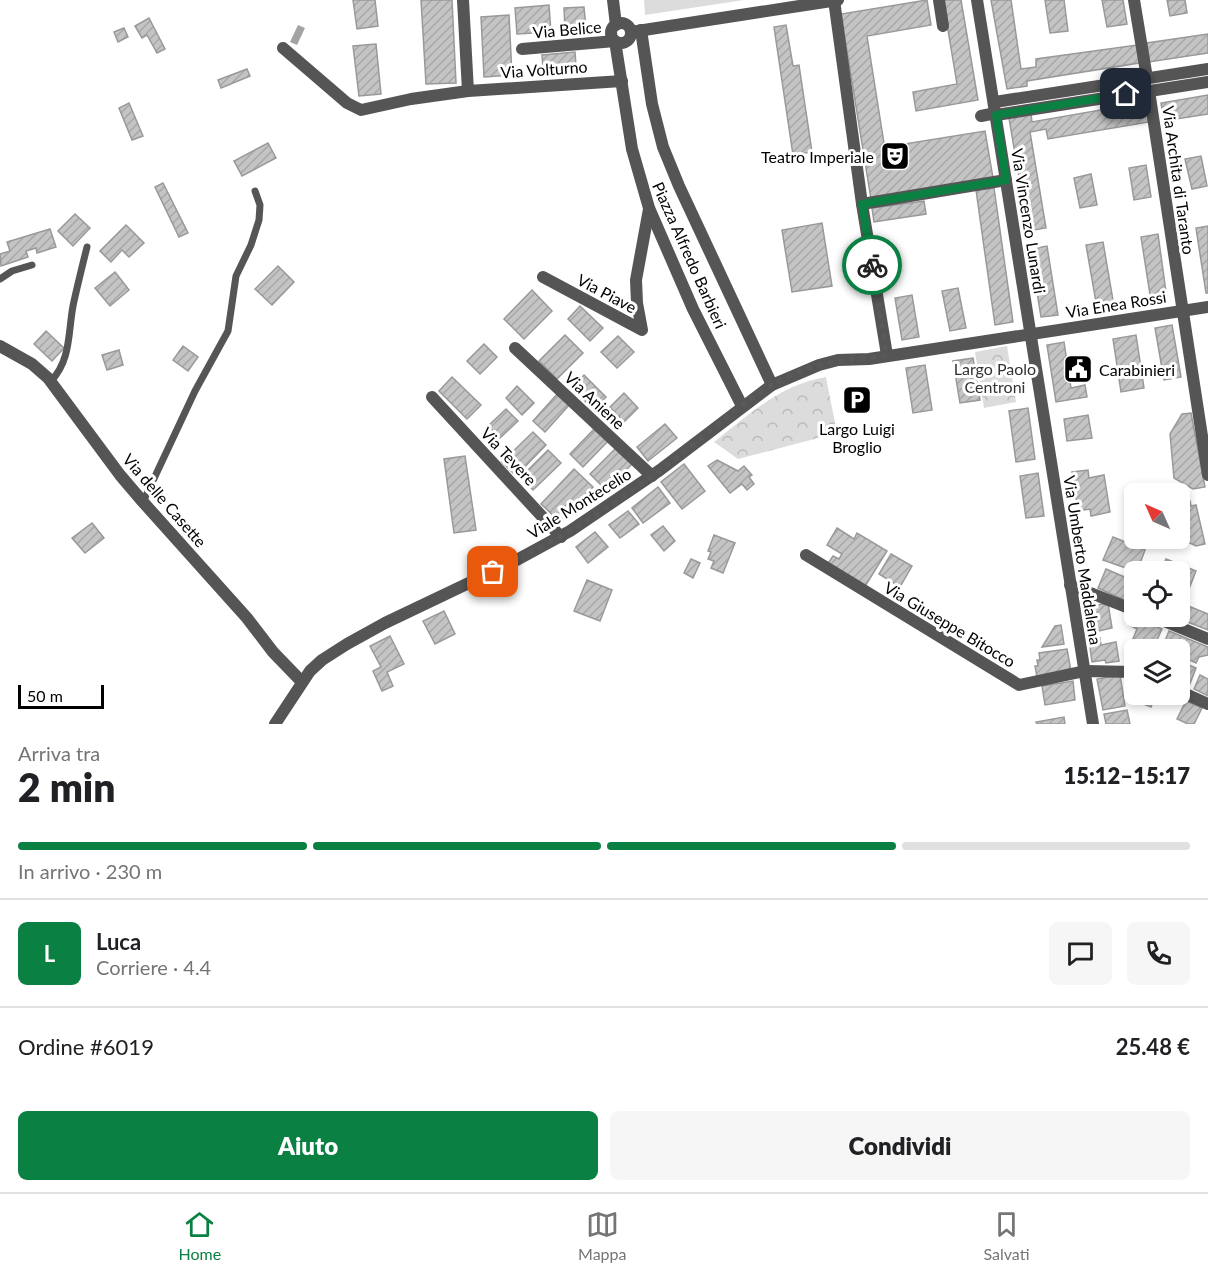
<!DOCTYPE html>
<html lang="it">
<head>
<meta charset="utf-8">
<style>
  body { margin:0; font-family:Lato,sans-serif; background:#f6f6f6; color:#202124; height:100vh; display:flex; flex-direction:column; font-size:22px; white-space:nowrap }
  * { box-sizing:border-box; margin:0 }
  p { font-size:20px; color:#757577 }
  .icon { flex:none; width:33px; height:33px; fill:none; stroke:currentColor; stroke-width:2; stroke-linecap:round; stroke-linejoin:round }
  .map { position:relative; height:724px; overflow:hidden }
  .sheet { display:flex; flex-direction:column; background:#fff; flex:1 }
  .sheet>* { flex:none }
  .needle { width:39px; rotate:315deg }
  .fabs { position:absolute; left:1124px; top:483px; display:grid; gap:12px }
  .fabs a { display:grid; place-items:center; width:66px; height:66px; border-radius:9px; background:#fff; box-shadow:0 3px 9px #0003; font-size:30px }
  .scale { position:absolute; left:18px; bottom:15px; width:86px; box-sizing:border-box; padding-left:6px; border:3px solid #000; border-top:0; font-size:16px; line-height:21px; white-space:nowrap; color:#000; -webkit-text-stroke:4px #fff; paint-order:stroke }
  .pin { position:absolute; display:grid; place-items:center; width:51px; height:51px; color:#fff; margin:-26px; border-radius:12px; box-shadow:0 3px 9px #0006 }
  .courier { position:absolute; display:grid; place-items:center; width:60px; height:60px; margin:-30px; border:4px solid #0b8043; border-radius:50%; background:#fff; color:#222; box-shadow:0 2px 8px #0007 }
  .summary em { font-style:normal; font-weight:800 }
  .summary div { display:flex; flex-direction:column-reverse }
  .summary { display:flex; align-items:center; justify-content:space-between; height:102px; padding:0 18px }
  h1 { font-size:39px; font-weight:800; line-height:45px }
  .bar { display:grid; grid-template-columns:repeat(4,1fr); gap:9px 6px; align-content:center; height:72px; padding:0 18px }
  .bar i { height:8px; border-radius:4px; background:#e0e0e0 }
  .bar .selected { background:#0b8043 }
  .bar p { grid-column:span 4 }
  .line { display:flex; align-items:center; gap:15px; padding:0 18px; border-top:2px solid #e0e0e0 }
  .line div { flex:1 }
  .round { display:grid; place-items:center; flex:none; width:63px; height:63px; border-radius:9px; background:#f6f6f6 }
  .cta { display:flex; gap:12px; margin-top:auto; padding:12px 18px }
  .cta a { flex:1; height:69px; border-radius:9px; background:#0b8043; color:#fff; font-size:24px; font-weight:800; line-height:69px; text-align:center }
  .cta a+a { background:#f6f6f6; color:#202124 }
  .dock { display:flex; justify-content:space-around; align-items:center; height:84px; border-top:2px solid #e0e0e0; background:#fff; font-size:16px; color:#757577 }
  .dock a { display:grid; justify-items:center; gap:3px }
  .dock .selected { color:#0b8043 }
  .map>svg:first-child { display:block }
</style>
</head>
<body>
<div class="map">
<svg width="1208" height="724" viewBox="0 0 1208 724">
  <defs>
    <pattern id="park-crowns" width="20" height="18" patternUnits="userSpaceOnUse" patternTransform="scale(1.5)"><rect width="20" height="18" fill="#dcdcdc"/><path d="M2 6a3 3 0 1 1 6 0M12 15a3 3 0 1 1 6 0" fill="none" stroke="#bbb"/></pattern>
    <pattern id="building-hatch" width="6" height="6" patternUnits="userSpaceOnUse" patternTransform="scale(1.5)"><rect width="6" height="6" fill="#c4c4c4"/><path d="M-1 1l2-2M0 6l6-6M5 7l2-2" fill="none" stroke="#a7a7a7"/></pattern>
  </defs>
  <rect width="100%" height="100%" fill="#fff"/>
  <g fill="url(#park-crowns)">
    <polygon points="1007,346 1016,402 984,408 975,352"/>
    <path d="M826,377L837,433L738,459L714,442C750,414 779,385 826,377Z"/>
  </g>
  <polygon fill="#dcdcdc" points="644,0 744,0 645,15"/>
  <polygon fill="#a3a3a3" points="298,25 305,28 297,45 290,42"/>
  <g fill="url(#building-hatch)" stroke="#999" stroke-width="1.5">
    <polygon points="353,0 375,0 378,26 357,29"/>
    <polygon points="421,0 452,0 456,83 426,84"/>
    <polygon points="927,0 931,25 867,36 886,156 906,153 904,144 985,131 993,178 871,199 841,14"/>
    <polygon points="943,0 961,0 978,100 916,111 913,92 957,84"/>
    <polygon points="991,0 1011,0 1021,69 1036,67 1036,59 1137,45 1139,63 1027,81 1027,86 1007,89"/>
    <polygon points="1045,0 1064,0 1068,31 1050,33"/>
    <polygon points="1102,0 1123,0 1127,24 1107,27"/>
    <polygon points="1167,0 1185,0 1187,13 1170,16"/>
    <polygon points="549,5 551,32 517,34 515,8"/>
    <polygon points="584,7 586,29 565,30 564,8"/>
    <polygon points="509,15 512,75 484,77 481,17"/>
    <polygon points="149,18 165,49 157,53 147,35 142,38 135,26"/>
    <polygon points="786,25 793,66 799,65 812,152 793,155 774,27"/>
    <polygon points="124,28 128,37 118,42 114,32"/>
    <polygon points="1208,34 1208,53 1149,62 1147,43"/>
    <polygon points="376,44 381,94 359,96 353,46"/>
    <polygon points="575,52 576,66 543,69 542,55"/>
    <polygon points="247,69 250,76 221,88 218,80"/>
    <polygon points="1208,95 1208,114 1164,121 1161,103"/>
    <polygon points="1146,102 1149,122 1048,139 1046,129 1030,132 1046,228 1028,231 1009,118 1031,114 1032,122"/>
    <polygon points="129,103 143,136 132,140 119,108"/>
    <polygon points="268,143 276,158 242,176 234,161"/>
    <polygon points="1201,156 1207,186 1192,189 1185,159"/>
    <polygon points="1146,165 1151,197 1134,200 1129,168"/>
    <polygon points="1091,174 1097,205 1080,208 1074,178"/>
    <polygon points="163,183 188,233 179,237 155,187"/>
    <polygon points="994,188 1013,322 995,325 976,190"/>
    <polygon points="924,201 926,214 874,222 872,208"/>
    <polygon points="75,214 90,228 73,246 58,231"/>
    <polygon points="822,223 832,286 792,292 782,230"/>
    <polygon points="126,225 144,243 129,257 122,250 111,262 100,251"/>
    <polygon points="1208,226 1208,293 1206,293 1196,228"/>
    <polygon points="50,229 56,247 37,253 36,248 26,251 28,257 1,266 0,254 10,251 7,242"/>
    <polygon points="1158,234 1167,299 1151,301 1141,237"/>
    <polygon points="1103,242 1114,306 1097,308 1086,245"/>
    <polygon points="1047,246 1058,315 1041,317 1030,249"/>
    <polygon points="278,266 294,282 272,305 255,289"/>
    <polygon points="115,272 129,290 110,306 95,288"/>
    <polygon points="958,288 966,328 950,331 942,291"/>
    <polygon points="532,290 552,311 524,339 504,319"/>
    <polygon points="912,295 919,337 902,340 895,298"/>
    <polygon points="580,306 603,328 590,341 568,319"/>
    <polygon points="1172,325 1181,377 1164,380 1155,328"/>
    <polygon points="46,331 64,348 52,361 34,344"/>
    <polygon points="565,335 583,353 557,379 539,361"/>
    <polygon points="1136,335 1144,388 1121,392 1113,339"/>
    <polygon points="618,336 634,352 617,368 601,352"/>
    <polygon points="1064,342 1071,388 1085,385 1087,397 1056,402 1047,345"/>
    <polygon points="484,344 497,357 480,374 467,361"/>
    <polygon points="183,346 198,357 188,371 173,360"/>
    <polygon points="119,350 123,365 107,370 102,355"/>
    <polygon points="973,358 980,400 960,403 953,361"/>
    <polygon points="925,365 932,410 913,413 906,368"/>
    <polygon points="584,375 606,397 594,410 572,388"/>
    <polygon points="452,377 481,405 467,419 439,391"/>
    <polygon points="517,386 534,403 522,415 506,398"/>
    <polygon points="559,392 571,403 545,432 533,421"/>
    <polygon points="624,393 638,408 624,422 610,407"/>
    <polygon points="1028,408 1035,459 1016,462 1009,411"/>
    <polygon points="506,409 518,421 500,438 488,426"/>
    <polygon points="1191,413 1205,487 1193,489 1174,478 1170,434 1182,414"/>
    <polygon points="1088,415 1092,438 1067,441 1064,419"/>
    <polygon points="665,424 677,438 648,461 637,447"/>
    <polygon points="597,426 610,439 583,467 570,454"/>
    <polygon points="533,432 546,445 516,476 502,462"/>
    <polygon points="618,446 634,462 606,490 590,474"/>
    <polygon points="548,450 561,463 533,490 521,477"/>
    <polygon points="465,456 476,530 454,533 444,459"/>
    <polygon points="717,460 738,471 744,466 752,475 749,477 754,484 747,490 742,484 730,493 708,466"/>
    <polygon points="684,464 705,491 682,509 661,482"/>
    <polygon points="574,469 593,487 560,522 541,504"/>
    <polygon points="1088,470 1089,478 1104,475 1110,512 1091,516 1090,509 1078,511 1072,472"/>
    <polygon points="1038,473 1044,516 1026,518 1020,476"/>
    <polygon points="658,487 670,503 643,523 632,508"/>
    <polygon points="1190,501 1191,506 1196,505 1205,544 1196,546 1179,538 1179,522 1181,524 1184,518 1181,503"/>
    <polygon points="628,511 639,524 620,538 609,525"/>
    <polygon points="92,523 104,538 85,553 72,538"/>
    <polygon points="663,526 675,541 664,551 651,535"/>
    <polygon points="837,528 854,539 857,533 887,551 864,588 827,565 833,556 839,559 842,554 827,545"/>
    <polygon points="595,532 608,547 588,563 576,547"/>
    <polygon points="714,535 735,543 723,573 711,568 714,561 708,559 711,552 708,551"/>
    <polygon points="1113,537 1145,550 1137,572 1103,560"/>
    <polygon points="891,554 912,566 900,587 879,574"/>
    <polygon points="691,559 700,563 693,578 684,573"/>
    <polygon points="1166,559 1196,571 1187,594 1179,590 1179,572 1161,572"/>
    <polygon points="1106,569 1134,581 1134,597 1131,603 1098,588"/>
    <polygon points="587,580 612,590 600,621 574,611"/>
    <polygon points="1108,603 1112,628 1099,631 1089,626 1085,607"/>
    <polygon points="1186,605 1208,614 1208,630 1180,619"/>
    <polygon points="444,611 455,634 435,644 423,621"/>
    <polygon points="1132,617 1162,629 1153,649 1132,641 1137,629 1129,625"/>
    <polygon points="1061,625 1064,644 1042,647 1055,626"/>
    <polygon points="1169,631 1208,647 1208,655 1199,657 1196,663 1179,655 1179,650 1162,648"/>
    <polygon points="390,636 404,664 387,672 393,686 382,691 373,671 381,667 370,646"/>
    <polygon points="1100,638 1101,645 1116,642 1119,661 1106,663 1105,660 1092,662 1089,640"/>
    <polygon points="1130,644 1145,650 1134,650 1134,664 1128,662 1131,655"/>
    <polygon points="1067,649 1071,671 1037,677 1035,666 1038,666 1037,660 1040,660 1039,653"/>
    <polygon points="1179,661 1196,668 1189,686 1179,682"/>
    <polygon points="1120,675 1125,706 1103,710 1097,679"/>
    <polygon points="1200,675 1208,679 1208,696 1194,689"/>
    <polygon points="1073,681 1075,700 1045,705 1042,686"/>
    <polygon points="1134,685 1134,694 1156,694 1151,707 1134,700 1136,696 1130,693"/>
    <polygon points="1186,701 1202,708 1194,724 1188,724 1177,719"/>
    <polygon points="1127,710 1130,724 1106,724 1104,714"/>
    <polygon points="1064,717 1065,724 1037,724 1036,722"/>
  </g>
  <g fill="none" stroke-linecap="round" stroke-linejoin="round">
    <g stroke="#555" stroke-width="7">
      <polyline points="0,279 12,271 32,265"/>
      <path d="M51,381C71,360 68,333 73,306C77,287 82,267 87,247"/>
      <polyline points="143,502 195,391 228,331 236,276 251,245 259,220 260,205 255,191"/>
    </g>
    <g stroke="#555" stroke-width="12">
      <polyline points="463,0 468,91"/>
      <polyline points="613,0 616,25"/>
      <polyline points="834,0 862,204 887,355"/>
      <polyline points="939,0 943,26"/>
      <polyline points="977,0 1093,724"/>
      <polyline points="1134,0 1147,78"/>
      <circle cx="621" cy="33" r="10"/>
      <polyline points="641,30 652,104 663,147 679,186 772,385"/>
      <polyline points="631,32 838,0"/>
      <polyline points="283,48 347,103 361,110 411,99 468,91 622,81"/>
      <polyline points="522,49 615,41 632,149 649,208 693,309 742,406"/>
      <polyline points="1149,91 1208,475"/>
      <polyline points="995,102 1208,69"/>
      <polyline points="996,115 1208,82"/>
      <polyline points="981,116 996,113"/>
      <polyline points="862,204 1006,180"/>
      <polyline points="543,277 642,330 637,303 636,280 649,209"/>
      <polyline points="0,346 32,364 48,378 120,475 143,502 247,618 273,652 302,682"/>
      <polyline points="515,348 652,476"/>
      <polyline points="432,397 561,537"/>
      <polyline points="806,555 1019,685 1085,671 1134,672"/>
      <polyline points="1070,585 1134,610"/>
      <polyline points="1152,616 1208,639"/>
      <polyline points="1179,691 1208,704"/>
      <polyline points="275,724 310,671 322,660 347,644 385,623 513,562 570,531 660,470 772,385 819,365 838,360 869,359 1208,307"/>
    </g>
  </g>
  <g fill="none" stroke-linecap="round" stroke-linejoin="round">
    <path stroke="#595959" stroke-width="6" stroke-dasharray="0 10.8" d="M493,572C556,541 616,505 671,462C712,431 750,392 798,372C829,359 855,361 887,355L872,265"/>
    <polyline stroke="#0b8043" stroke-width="8" points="872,265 862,204 1006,180 996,115 1126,94"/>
  </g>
  <defs>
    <g id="theatre-square" transform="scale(1.5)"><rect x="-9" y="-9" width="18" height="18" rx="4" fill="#000" stroke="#fff"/><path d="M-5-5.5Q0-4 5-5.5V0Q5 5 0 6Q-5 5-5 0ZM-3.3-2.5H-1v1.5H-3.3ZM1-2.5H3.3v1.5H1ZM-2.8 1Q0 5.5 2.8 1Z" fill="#fff"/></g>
    <g id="civic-square" transform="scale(1.5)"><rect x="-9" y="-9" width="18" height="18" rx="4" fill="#000" stroke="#fff"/><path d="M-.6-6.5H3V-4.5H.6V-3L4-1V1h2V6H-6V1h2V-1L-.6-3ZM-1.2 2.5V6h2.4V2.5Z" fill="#fff"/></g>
    <g id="parking-square" transform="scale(1.5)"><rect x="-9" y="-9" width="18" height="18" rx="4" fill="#000" stroke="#fff"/><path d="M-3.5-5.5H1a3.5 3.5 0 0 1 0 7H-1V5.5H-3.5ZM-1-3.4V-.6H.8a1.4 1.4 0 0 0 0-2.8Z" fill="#fff"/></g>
  </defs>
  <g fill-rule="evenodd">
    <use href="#theatre-square" x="895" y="156"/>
    <use href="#civic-square" x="1078" y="369"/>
    <use href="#parking-square" x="857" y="400"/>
  </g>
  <g text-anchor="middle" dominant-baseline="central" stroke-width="6" stroke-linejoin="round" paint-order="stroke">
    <g font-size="16" fill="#000" stroke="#fff">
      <text transform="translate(567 29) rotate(-5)">Via Belice</text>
      <text transform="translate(544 69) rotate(-4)">Via Volturno</text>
      <text transform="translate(1179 180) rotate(82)">Via Archita di Taranto</text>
      <text transform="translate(1029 221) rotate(81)">Via Vincenzo Lunardi</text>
      <text transform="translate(690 255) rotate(66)">Piazza Alfredo Barbieri</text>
      <text transform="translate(607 293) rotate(28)">Via Piave</text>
      <text transform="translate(1116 304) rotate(-9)">Via Enea Rossi</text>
      <text transform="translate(595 400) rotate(43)">Via Aniene</text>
      <text transform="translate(509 456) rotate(47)">Via Tevere</text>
      <text transform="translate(165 500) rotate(49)">Via delle Casette</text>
      <text transform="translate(579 503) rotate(-32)">Viale Montecelio</text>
      <text transform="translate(1083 560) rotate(81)">Via Umberto Maddalena</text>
      <text transform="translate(950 624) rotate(31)">Via Giuseppe Bitocco</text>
    </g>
    <g font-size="16" fill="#000" stroke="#fff" text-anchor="end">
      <text x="874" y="156">Teatro Imperiale</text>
      <text x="1099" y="369" text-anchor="start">Carabinieri</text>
      <text x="857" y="428" text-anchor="middle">Largo Luigi<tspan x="857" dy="18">Broglio</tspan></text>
    </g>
    <g font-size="16" fill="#333" stroke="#fff">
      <text x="995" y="368">Largo Paolo<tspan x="995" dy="18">Centroni</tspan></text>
    </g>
  </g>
</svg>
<div class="fabs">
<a><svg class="needle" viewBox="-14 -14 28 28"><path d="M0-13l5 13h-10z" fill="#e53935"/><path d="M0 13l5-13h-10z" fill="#757577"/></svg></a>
<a><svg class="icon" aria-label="locate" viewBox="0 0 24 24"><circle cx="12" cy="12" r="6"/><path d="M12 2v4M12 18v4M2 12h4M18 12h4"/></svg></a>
<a><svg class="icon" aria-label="layers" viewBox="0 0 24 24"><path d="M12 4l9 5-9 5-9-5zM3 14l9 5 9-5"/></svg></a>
</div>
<div class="scale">50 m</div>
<div class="pin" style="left:493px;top:572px;background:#ea580c"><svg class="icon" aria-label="bag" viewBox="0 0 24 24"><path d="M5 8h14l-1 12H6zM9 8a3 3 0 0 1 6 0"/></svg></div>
<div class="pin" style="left:1126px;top:94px;background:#1f2937"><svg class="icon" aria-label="home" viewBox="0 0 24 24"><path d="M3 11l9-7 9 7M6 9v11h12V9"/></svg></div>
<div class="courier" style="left:872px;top:265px"><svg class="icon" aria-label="bike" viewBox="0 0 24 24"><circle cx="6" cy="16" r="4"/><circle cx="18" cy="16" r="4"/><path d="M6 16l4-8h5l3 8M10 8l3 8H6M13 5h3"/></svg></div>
</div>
<section class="sheet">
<div class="summary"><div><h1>2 min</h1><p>Arriva tra</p></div><em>15:12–15:17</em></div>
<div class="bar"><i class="selected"></i><i class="selected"></i><i class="selected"></i><i></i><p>In arrivo · 230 m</p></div>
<div class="line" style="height:108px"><b class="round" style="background:#0b8043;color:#fff">L</b><div><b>Luca</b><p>Corriere · 4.4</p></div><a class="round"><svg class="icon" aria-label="chat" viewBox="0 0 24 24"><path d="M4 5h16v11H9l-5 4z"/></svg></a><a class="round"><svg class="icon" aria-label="phone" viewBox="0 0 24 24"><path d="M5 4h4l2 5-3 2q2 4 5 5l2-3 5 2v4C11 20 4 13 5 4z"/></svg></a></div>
<div class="line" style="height:78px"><div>Ordine #6019</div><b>25.48 €</b></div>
<div class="cta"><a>Aiuto</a><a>Condividi</a></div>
</section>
<nav class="dock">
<a class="selected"><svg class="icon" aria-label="home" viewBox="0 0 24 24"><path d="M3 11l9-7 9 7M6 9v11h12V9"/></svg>Home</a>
<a><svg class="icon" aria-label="map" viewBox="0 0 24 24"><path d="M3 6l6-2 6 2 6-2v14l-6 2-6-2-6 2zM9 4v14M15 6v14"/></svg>Mappa</a>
<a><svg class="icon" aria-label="saved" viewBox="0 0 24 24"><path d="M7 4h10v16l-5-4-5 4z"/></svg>Salvati</a>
</nav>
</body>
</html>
